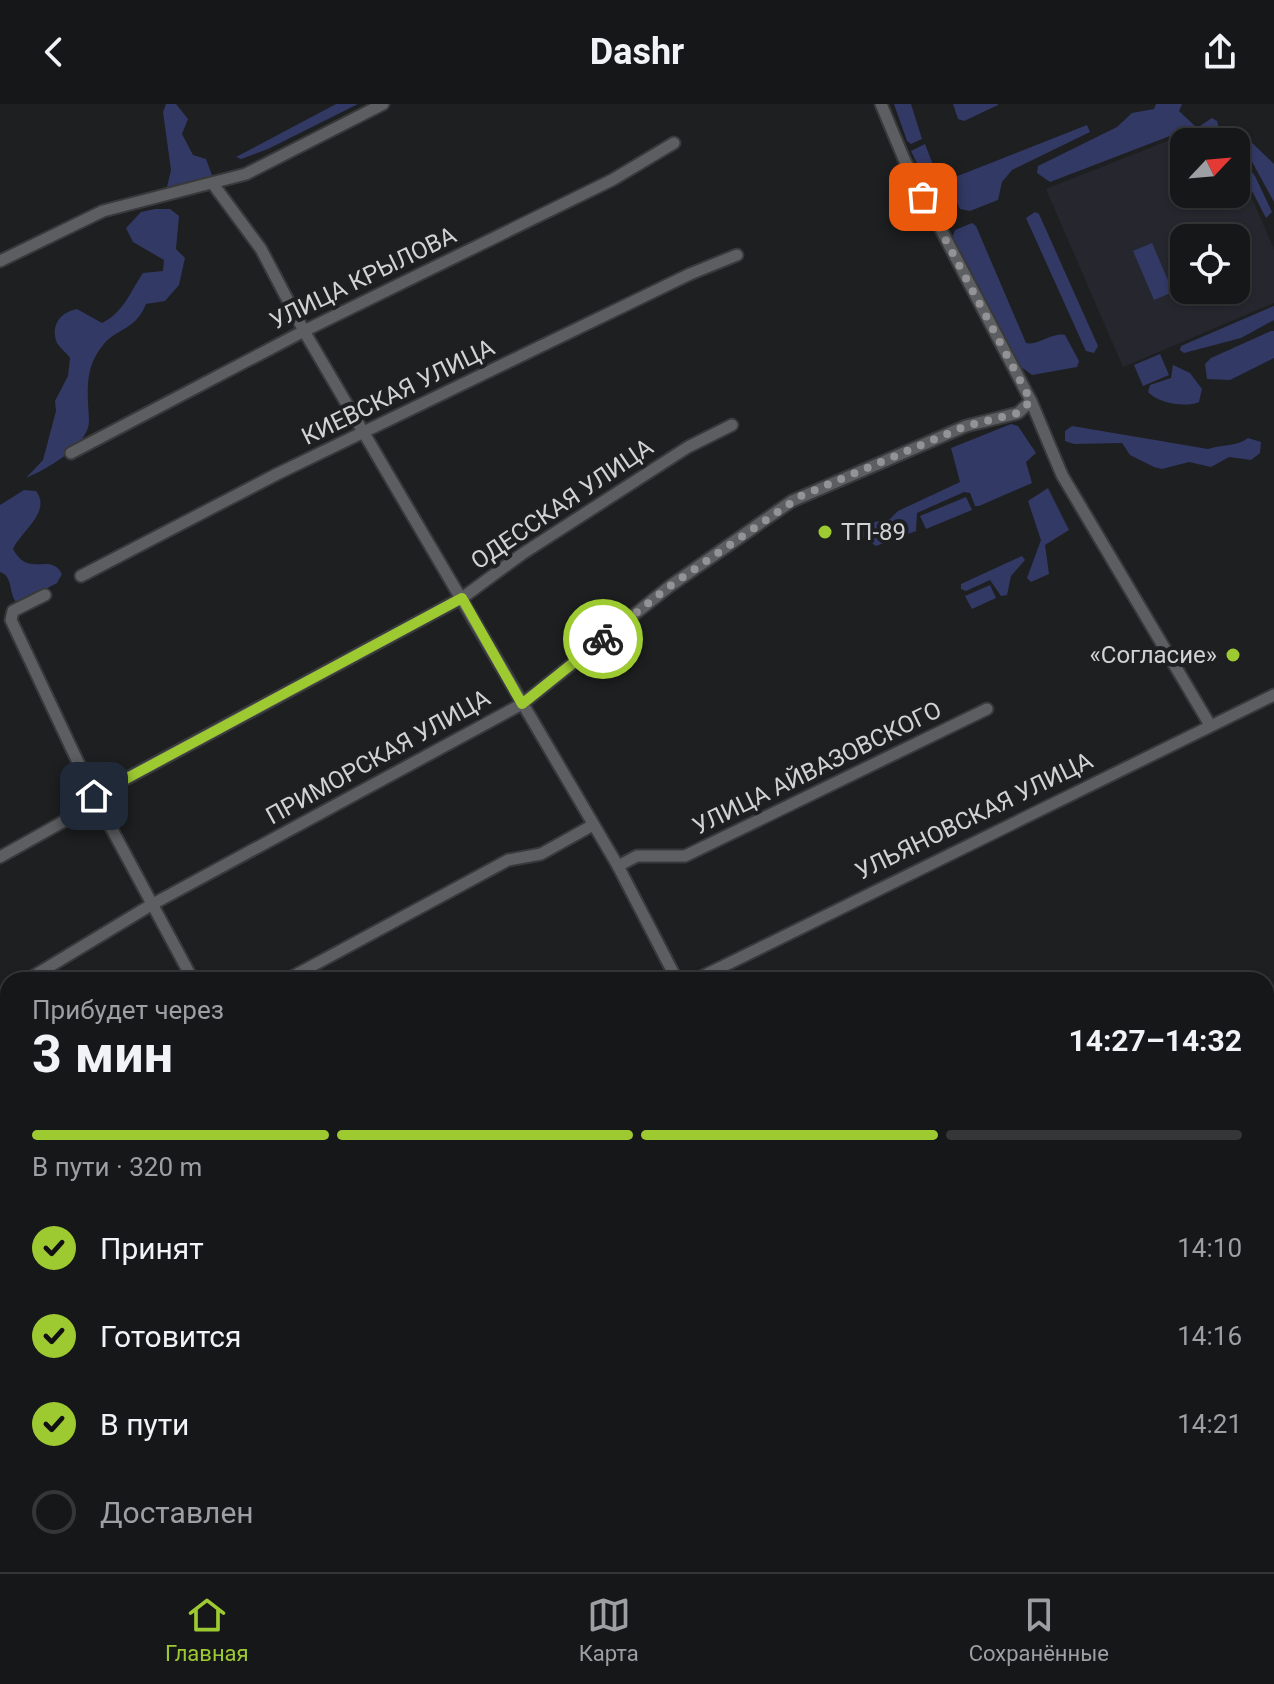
<!DOCTYPE html>
<html lang="ru">
<head>
<meta charset="utf-8">
<style>
  body { margin:0; font-family:Roboto,sans-serif; background:#232426; color:#f1f3f6; height:100vh; display:flex; flex-direction:column; font-size:30px; white-space:nowrap }
  * { box-sizing:border-box; margin:0 }
  p { font-size:26px; color:#9e9fa2 }
  .icon { flex:none; width:44px; height:44px; fill:none; stroke:currentColor; stroke-width:2; stroke-linecap:round; stroke-linejoin:round }
  .map { position:relative; flex:1; overflow:hidden }
  .sheet { position:absolute; left:0px; top:868px; width:1274px; height:600px; display:flex; flex-direction:column; background:#161719; border-radius:24px 24px 0 0; box-shadow:0 2px 6px #0004,0 0 0 2px #353638 }
  .sheet>* { flex:none }
  .needle { width:52px; rotate:64deg }
  .fabs { position:absolute; left:1170px; top:24px; display:grid; gap:16px }
  .fabs a { display:grid; place-items:center; width:80px; height:80px; border-radius:16px; background:#161719; box-shadow:0 2px 6px #0004,0 0 0 2px #353638; font-size:40px }
  .pin { position:absolute; display:grid; place-items:center; width:68px; height:68px; color:#fff; margin:-34px; border-radius:16px; box-shadow:0 4px 12px #0006 }
  .courier { position:absolute; display:grid; place-items:center; width:80px; height:80px; margin:-40px; border:6px solid #9dca31; border-radius:50%; background:#fff; color:#222; box-shadow:0 2px 10px #0007 }
  .headline em { font-style:normal; font-weight:700 }
  .headline div { display:flex; flex-direction:column-reverse }
  .headline { display:flex; align-items:center; justify-content:space-between; height:136px; padding:0 32px }
  h1 { font-size:52px; font-weight:700; line-height:60px }
  .bar { display:grid; grid-template-columns:repeat(4,1fr); gap:12px 8px; align-content:center; height:96px; padding:0 32px }
  .bar i { height:10px; border-radius:6px; background:#353638 }
  .bar .active { background:#9dca31 }
  .bar p { grid-column:span 4 }
  ol { padding:0 32px; list-style:none }
  li { display:flex; align-items:center; gap:24px; height:88px }
  li p { margin-inline-start:auto }
  li .icon { padding:8px; border-radius:50%; background:#9dca31; color:#111; stroke-width:4 }
  li:last-child { color:#9e9fa2 }
  li i { width:44px; height:44px; border:4px solid #353638; border-radius:50% }
  header { display:flex; justify-content:space-between; align-items:center; height:104px; padding:0 32px; background:#161719; font-size:36px; font-weight:700 }
  .tab-bar { display:flex; justify-content:space-around; align-items:center; height:112px; border-top:2px solid #353638; background:#161719; font-size:22px; color:#9e9fa2 }
  .tab-bar a { display:grid; justify-items:center; gap:4px }
  .tab-bar .active { color:#9dca31 }
  .map>svg:first-child { display:block }
</style>
</head>
<body>
<header><svg class="icon" aria-label="back" viewBox="0 0 24 24"><path d="M15 5l-7 7 7 7"/></svg>Dashr<svg class="icon" aria-label="share" viewBox="0 0 24 24"><path d="M12 15V3M7 8l5-5 5 5M5 13v7h14v-7"/></svg></header>
<div class="map">
<svg width="1274" height="1468" viewBox="0 0 1274 1468">
  <rect width="100%" height="100%" fill="#1e1f21"/>
  <path fill="#26272e" fill-rule="evenodd" d="M1185,30L1189,38H1184V90H1236V58L1274,145V199L1123,263L1046,85ZM1184,134H1236V186H1184Z"/>
  <g fill="#323965">
    <polygon points="166,0 176,0 188,15 182,30 193,51 206,55 213,74 171,87 167,83 171,66 163,8"/>
    <polygon points="336,0 358,0 268,45 241,55 236,53"/>
    <polygon points="894,0 911,0 922,35 911,40 907,37"/>
    <polygon points="953,0 998,0 998,1 964,17 958,15"/>
    <polygon points="1156,0 1182,0 1179,7 1197,24 1212,14 1217,17 1221,33 1209,38 1192,38 1183,27 1050,78 1037,69 1038,62 1117,23 1132,9 1154,5"/>
    <polygon points="1087,21 1090,28 1012,66 1002,78 998,96 970,107 960,105 948,81 950,75"/>
    <polygon points="1247,34 1274,60 1274,98 1245,45"/>
    <polygon points="925,40 950,105 947,112 942,112 911,47"/>
    <polygon points="1236,46 1255,72 1272,108 1266,114 1236,56"/>
    <path d="M155,105H170L179,112L176,145L185,154L179,181L165,197L146,200C135,227 118,223 103,241C83,265 88,291 89,317C89,342 45,366 26,374L43,356L56,307L55,297L68,272L70,254C66,248 60,244 57,239C50,222 60,208 77,205L102,219C124,208 130,188 143,169L163,167L164,156L133,138L126,124L141,108Z"/>
    <polygon points="1035,108 1039,110 1098,242 1094,249 1086,247 1026,114"/>
    <path d="M972,119L976,122L1026,239C1039,242 1051,228 1065,231L1079,257L1077,263L1032,271L1017,260L952,134L955,126Z"/>
    <polygon points="1152,139 1173,188 1154,196 1133,147"/>
    <polygon points="1274,202 1274,216 1241,234 1184,249 1180,246 1181,242"/>
    <polygon points="1271,227 1274,227 1274,254 1230,276 1207,275 1205,260 1211,254"/>
    <polygon points="1160,250 1169,271 1143,282 1134,261"/>
    <path d="M1173,261L1190,269L1202,285L1199,298C1185,304 1158,299 1148,288L1150,281L1171,274Z"/>
    <polygon points="1011,320 1018,322 1036,349 1026,358 1032,379 979,402 975,402 970,389 964,388 917,409 916,427 876,442 857,430 859,421 890,415 898,407 960,378 951,344"/>
    <path d="M1072,322L1208,345C1222,340 1237,343 1248,334L1261,338L1260,349L1251,356L1229,353L1211,363L1189,358L1162,365L1154,363L1130,351L1122,339L1074,340L1065,337V327Z"/>
    <polygon points="1048,384 1069,426 1045,441 1049,470 1031,478 1027,474 1041,436 1028,397"/>
    <path d="M24,386L36,387C52,408 21,427 13,445C29,475 50,447 62,470L57,479L18,500C8,492 14,472 0,468V401Z"/>
    <polygon points="966,393 972,406 926,425 920,412"/>
    <polygon points="1022,452 1025,456 1011,472 1007,491 1001,492 990,476 966,487 961,485 961,480"/>
    <polygon points="990,481 996,494 972,505 965,492"/>
    <polygon points="1266,1185 1274,1200 1274,1279 1266,1268"/>
    <polygon points="1266,1375 1274,1390 1274,1468 1256,1468 1252,1460 1266,1460"/>
    <polygon points="8,1437 8,1460 820,1460 819,1468 0,1468 0,1456"/>
    <polygon points="838,1460 942,1460 946,1468 836,1468"/>
    <polygon points="1072,1460 1152,1460 1135,1468 1079,1468"/>
    <polygon points="1183,1460 1229,1460 1223,1468 1166,1468"/>
  </g>
  <g fill="none" stroke-linecap="round" stroke-linejoin="round">
    <g stroke="#38393b" stroke-width="15">
      <g id="street">
        <polyline points="881,0 904,55 1031,297 1062,371 1210,621"/>
        <polyline points="213,80 261,145 304,227 618,762 677,876"/>
        <polyline points="0,157 103,107 246,70 383,0"/>
        <polyline points="71,349 304,227 612,76 674,39"/>
        <polyline points="81,472 277,370 690,170 737,151"/>
        <polyline points="45,491 13,507 11,516 94,692 193,876"/>
        <polyline points="0,753 75,711 94,692 462,494 522,450 688,343 732,321"/>
        <polyline points="618,762 637,752 685,752 987,605"/>
        <polyline points="27,876 151,801 522,600 670,482 792,397 966,322 1018,309 1031,297"/>
        <polyline points="286,876 508,756 541,750 593,721"/>
        <polyline points="695,876 1274,591"/>
        <polyline points="0,892 8,887"/>
        <polyline points="0,1038 8,1033"/>
        <polyline points="0,1211 8,1207"/>
        <polyline points="1266,1327 1274,1323"/>
        <polyline points="956,1460 960,1468"/>
      </g>
    </g>
    <use href="#street" stroke="#5d5e61" stroke-width="11"/>
  </g>
  <g fill="none" stroke-linecap="round" stroke-linejoin="round">
    <polyline stroke="#939395" stroke-width="8" stroke-dasharray="0 14.4" points="603,535 670,482 801,392 966,322 1018,309 1031,297 923,93"/>
    <polyline stroke="#9dca31" stroke-width="10" points="94,692 462,494 522,600 603,535"/>
  </g>
  <g fill="#9dca31" stroke="#1e1f21" stroke-width="3">
    <circle cx="825" cy="428" r="8"/>
    <circle cx="1233" cy="551" r="8"/>
  </g>
  <g text-anchor="middle" dominant-baseline="central" stroke-width="8" stroke-linejoin="round" paint-order="stroke">
    <g font-size="24" fill="#d2d2d4" stroke="#1e1f21">
      <text transform="translate(363 174) rotate(-26)">УЛИЦА КРЫЛОВА</text>
      <text transform="translate(398 288) rotate(-26)">КИЕВСКАЯ УЛИЦА</text>
      <text transform="translate(562 400) rotate(-34)">ОДЕССКАЯ УЛИЦА</text>
      <text transform="translate(378 653) rotate(-29)">ПРИМОРСКАЯ УЛИЦА</text>
      <text transform="translate(817 664) rotate(-26)">УЛИЦА АЙВАЗОВСКОГО</text>
      <text transform="translate(974 712) rotate(-26)">УЛЬЯНОВСКАЯ УЛИЦА</text>
    </g>
    <g font-size="24" fill="#d2d2d4" stroke="#1e1f21" text-anchor="start">
      <text x="841" y="428">ТП-89</text>
      <text x="1217" y="551" text-anchor="end">«Согласие»</text>
    </g>
  </g>
</svg>
<div class="fabs">
<a><svg class="needle" viewBox="-14 -14 28 28"><path d="M0-13l5 13h-10z" fill="#e53935"/><path d="M0 13l5-13h-10z" fill="#9e9fa2"/></svg></a>
<a><svg class="icon" aria-label="locate" viewBox="0 0 24 24"><circle cx="12" cy="12" r="6"/><path d="M12 2v4M12 18v4M2 12h4M18 12h4"/></svg></a>
</div>
<div class="pin" style="left:923px;top:93px;background:#ea580c"><svg class="icon" aria-label="bag" viewBox="0 0 24 24"><path d="M5 8h14l-1 12H6zM9 8a3 3 0 0 1 6 0"/></svg></div>
<div class="pin" style="left:94px;top:692px;background:#1f2937"><svg class="icon" aria-label="home" viewBox="0 0 24 24"><path d="M3 11l9-7 9 7M6 9v11h12V9"/></svg></div>
<div class="courier" style="left:603px;top:535px"><svg class="icon" aria-label="bike" viewBox="0 0 24 24"><circle cx="6" cy="16" r="4"/><circle cx="18" cy="16" r="4"/><path d="M6 16l4-8h5l3 8M10 8l3 8H6M13 5h3"/></svg></div>
<section class="sheet">
<div class="headline"><div><h1>3 мин</h1><p>Прибудет через</p></div><em>14:27–14:32</em></div>
<div class="bar"><i class="active"></i><i class="active"></i><i class="active"></i><i></i><p>В пути · 320 m</p></div>
<ol>
<li><svg class="icon" aria-label="check" viewBox="0 0 24 24"><path d="M5 12l5 5 9-10"/></svg>Принят<p>14:10</p></li>
<li><svg class="icon" aria-label="check" viewBox="0 0 24 24"><path d="M5 12l5 5 9-10"/></svg>Готовится<p>14:16</p></li>
<li><svg class="icon" aria-label="check" viewBox="0 0 24 24"><path d="M5 12l5 5 9-10"/></svg>В пути<p>14:21</p></li>
<li><i></i>Доставлен</li>
</ol>
</section>
</div>
<nav class="tab-bar">
<a class="active"><svg class="icon" aria-label="home" viewBox="0 0 24 24"><path d="M3 11l9-7 9 7M6 9v11h12V9"/></svg>Главная</a>
<a><svg class="icon" aria-label="map" viewBox="0 0 24 24"><path d="M3 6l6-2 6 2 6-2v14l-6 2-6-2-6 2zM9 4v14M15 6v14"/></svg>Карта</a>
<a><svg class="icon" aria-label="saved" viewBox="0 0 24 24"><path d="M7 4h10v16l-5-4-5 4z"/></svg>Сохранённые</a>
</nav>
</body>
</html>
